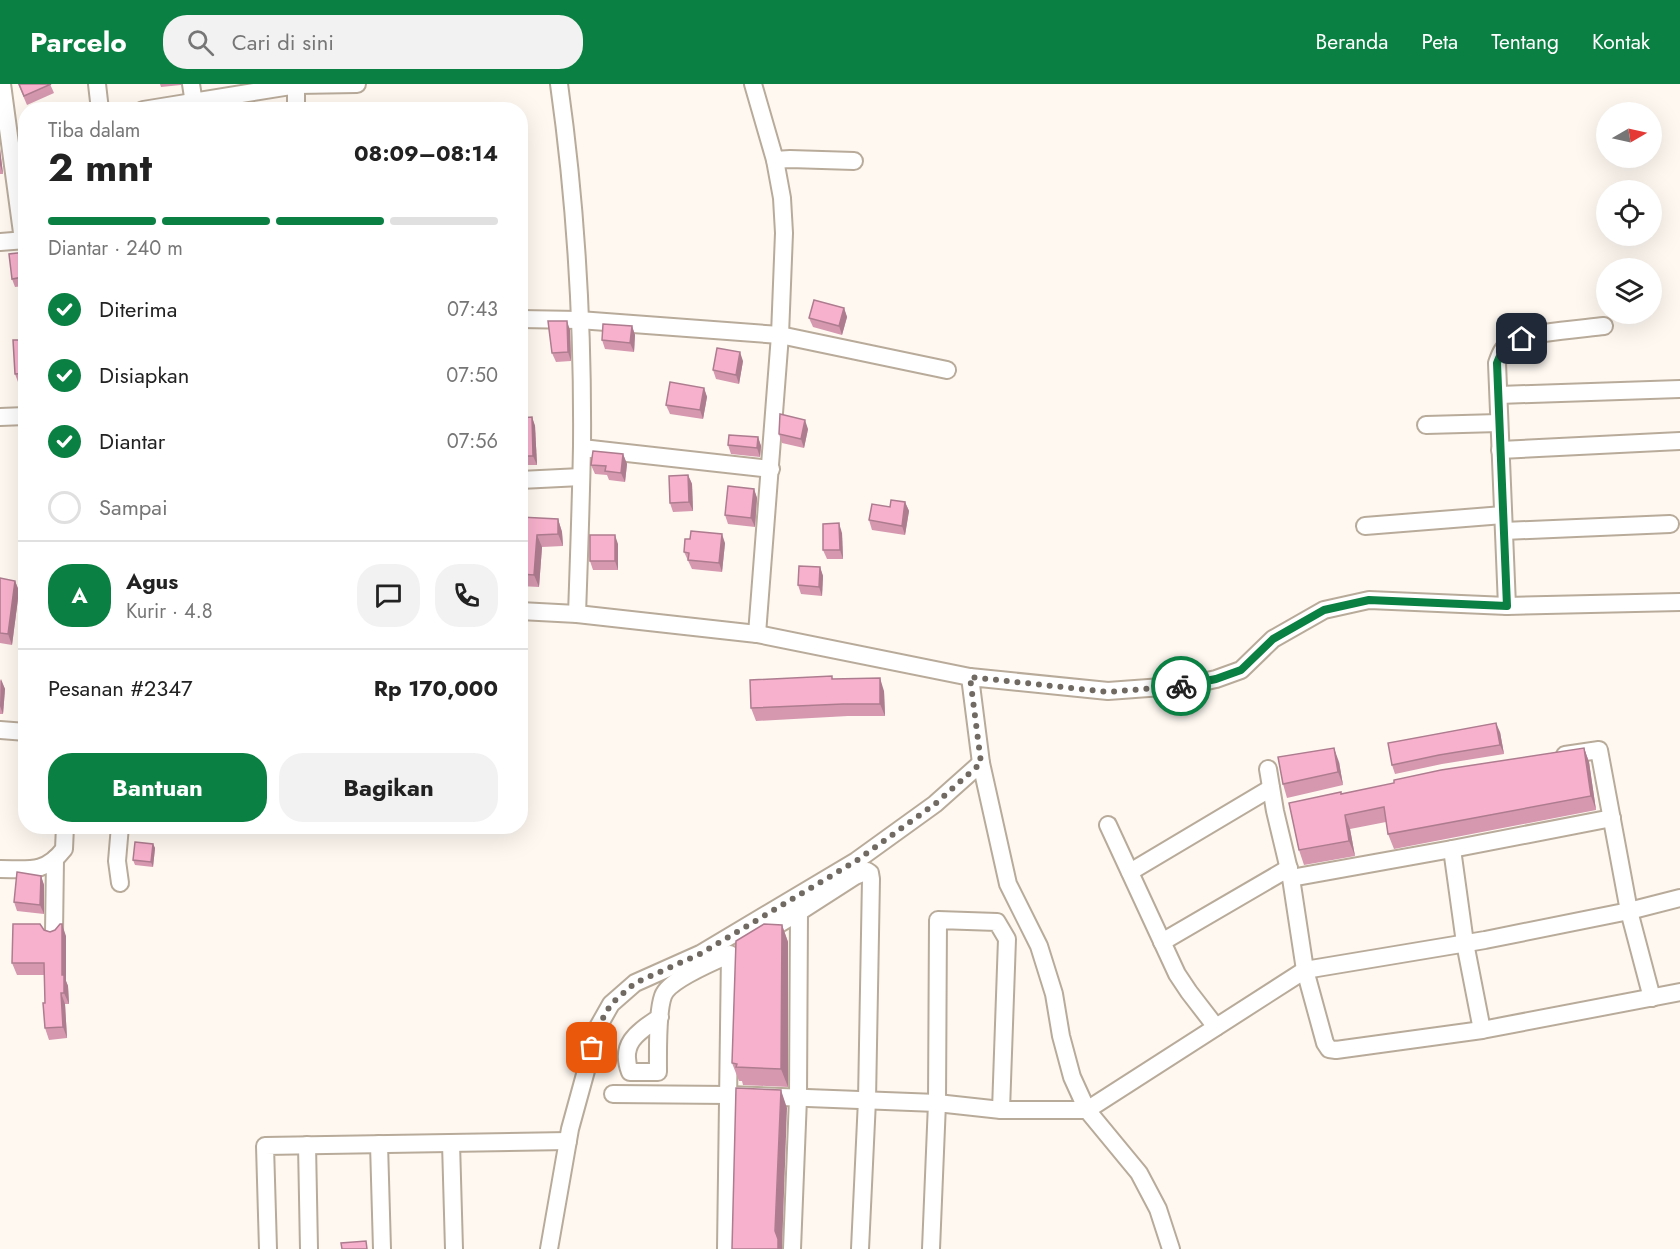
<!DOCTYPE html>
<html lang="id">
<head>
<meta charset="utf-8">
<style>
  body { margin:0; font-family:Jost,sans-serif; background:#f2f2f2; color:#222; height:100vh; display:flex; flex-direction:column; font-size:22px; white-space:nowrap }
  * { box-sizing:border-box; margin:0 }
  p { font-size:20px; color:#767676 }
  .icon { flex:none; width:33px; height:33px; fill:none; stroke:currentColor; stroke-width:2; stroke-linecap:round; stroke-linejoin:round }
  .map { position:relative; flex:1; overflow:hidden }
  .side { position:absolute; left:18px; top:18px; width:510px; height:732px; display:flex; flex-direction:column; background:#fff; border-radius:24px; box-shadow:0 6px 24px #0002 }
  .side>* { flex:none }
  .needle { width:39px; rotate:81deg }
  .controls { position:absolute; left:1596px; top:18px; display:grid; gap:12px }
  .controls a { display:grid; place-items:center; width:66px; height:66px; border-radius:50%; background:#fff; box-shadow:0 6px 24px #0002; font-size:30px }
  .pin { position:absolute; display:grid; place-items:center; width:51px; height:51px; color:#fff; margin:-26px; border-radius:12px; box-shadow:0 3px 9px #0006 }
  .courier { position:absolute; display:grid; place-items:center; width:60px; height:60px; margin:-30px; border:4px solid #0b8043; border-radius:50%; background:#fff; color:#222; box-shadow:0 2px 8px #0007 }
  .head em { font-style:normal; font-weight:700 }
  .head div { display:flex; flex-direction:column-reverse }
  .head { display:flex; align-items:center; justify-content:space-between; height:102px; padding:0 30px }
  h1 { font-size:39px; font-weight:700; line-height:45px }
  .bar { display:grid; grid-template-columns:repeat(4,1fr); gap:9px 6px; align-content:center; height:72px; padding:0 30px }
  .bar i { height:8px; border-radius:4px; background:#e0e0e0 }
  .bar .current { background:#0b8043 }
  .bar p { grid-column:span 4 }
  .line { display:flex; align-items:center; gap:15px; padding:0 30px; border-top:2px solid #e0e0e0 }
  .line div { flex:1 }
  .round { display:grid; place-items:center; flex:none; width:63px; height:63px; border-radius:24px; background:#f2f2f2 }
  ol { padding:0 30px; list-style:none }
  li { display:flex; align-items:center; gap:18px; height:66px }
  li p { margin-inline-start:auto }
  li .icon { padding:6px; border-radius:50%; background:#0b8043; color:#fff; stroke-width:4 }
  li:last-child { color:#767676 }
  li i { width:33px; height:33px; border:3px solid #e0e0e0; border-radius:50% }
  .cta { display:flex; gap:12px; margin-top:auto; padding:12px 30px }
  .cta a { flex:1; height:69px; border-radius:24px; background:#0b8043; color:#fff; font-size:24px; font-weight:700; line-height:69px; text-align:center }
  .cta a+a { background:#f2f2f2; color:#222 }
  header { display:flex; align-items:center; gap:36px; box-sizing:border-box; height:84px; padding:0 30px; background:#0b8043; color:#fff }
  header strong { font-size:28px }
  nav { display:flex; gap:33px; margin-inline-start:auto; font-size:21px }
  .search { width:420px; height:54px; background:#f2f2f2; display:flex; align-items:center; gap:15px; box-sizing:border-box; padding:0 21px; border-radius:24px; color:#767676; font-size:22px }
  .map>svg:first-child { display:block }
</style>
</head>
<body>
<header>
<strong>Parcelo</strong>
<div class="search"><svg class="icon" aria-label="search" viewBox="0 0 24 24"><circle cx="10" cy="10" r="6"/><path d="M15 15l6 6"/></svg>Cari di sini</div>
<nav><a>Beranda</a><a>Peta</a><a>Tentang</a><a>Kontak</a></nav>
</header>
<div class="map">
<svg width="1680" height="1165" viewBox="0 0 1680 1165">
  <rect width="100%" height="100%" fill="#fef8f1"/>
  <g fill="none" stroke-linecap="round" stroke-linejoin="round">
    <g stroke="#b9ab9a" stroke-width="20">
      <g id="street">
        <polyline points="2,0 23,156"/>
        <polyline points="97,0 100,26"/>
        <polyline points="191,0 195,26"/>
        <path d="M559,0C576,120 583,241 582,362C581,418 579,474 577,530"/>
        <polyline points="753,0 775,76 782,114 784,149 780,251 757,550"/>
        <polyline points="143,26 297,1 357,0"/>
        <polyline points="296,26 296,0"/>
        <polyline points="775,76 790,75 854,77"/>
        <polyline points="0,158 26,156"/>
        <polyline points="520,235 579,236 780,251 947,286"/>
        <polyline points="1499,311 1680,305"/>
        <polyline points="0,333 26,332"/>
        <polyline points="1426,341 1499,339"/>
        <polyline points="582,364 771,385"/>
        <polyline points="1500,366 1680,357"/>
        <polyline points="520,396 581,393"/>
        <polyline points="1365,442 1503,431"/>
        <polyline points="1504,447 1670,440"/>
        <path d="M1507,522L1497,279C1500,271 1502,264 1510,259C1528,248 1581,245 1604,242"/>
        <polyline points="520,527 577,530 757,550 970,593"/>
        <polyline points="0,646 26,648"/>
        <polyline points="1565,671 1599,666 1629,827 1652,914"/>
        <polyline points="1268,685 1275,727 1291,794 1305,886 1325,959 1329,965 1336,966 1482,946 1680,908"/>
        <polyline points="1108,741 1177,890 1189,908 1216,943"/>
        <polyline points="120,742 117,777 120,799"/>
        <polyline points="1452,765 1612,734"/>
        <path d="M0,785C28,785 45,790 64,765L65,742"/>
        <polyline points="1130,788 1271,704"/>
        <polyline points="1291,794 1452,765 1465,859 1482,946"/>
        <polyline points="54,849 55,775"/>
        <polyline points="761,851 799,828"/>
        <polyline points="1162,858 1289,784"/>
        <path d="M660,933C638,948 619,959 630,988H658C658,969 657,929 663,912C669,895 714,878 730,870L726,1165"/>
        <polyline points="613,1010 729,1011 937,1019 1001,1026 1087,1026 1305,886 1485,856 1629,827 1680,814"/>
        <polyline points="451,1059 454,1165"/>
        <polyline points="379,1060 382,1165"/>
        <polyline points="307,1061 309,1165"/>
        <polyline points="268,1165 265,1062 568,1057"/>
        <polyline points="549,1165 570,1045 598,943 611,920 635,899 700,870 856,777 935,720 981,679"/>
        <polyline points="792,1165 798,1014 799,828 855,792 867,787 870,789 871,795 867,1016 860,1165"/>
        <polyline points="931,1165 937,1019 938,836 997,838 1007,855 1001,1026"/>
        <polyline points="1171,1165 1158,1125 1139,1089 1087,1026 1072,993 1061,952 1054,910 1039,862 1008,800 981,679 970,593 1108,607 1189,601 1216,595 1241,586 1273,555 1324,526 1369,516 1507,522 1680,518"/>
      </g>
    </g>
    <use href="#street" stroke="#fff" stroke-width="16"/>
  </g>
  <g fill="#d598af">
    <polygon points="18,0 50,0 54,9 27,21"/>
    <polygon points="160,0 181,0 181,1 161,3"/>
    <polygon points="0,64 3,90 0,90"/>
    <polygon points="26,168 24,202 15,203 12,195"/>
    <polygon points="520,191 528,201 525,225 520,224"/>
    <polygon points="844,224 847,233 842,251 813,243 809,234"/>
    <polygon points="632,242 635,251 634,268 605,265 602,256"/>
    <polygon points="570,246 571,277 556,278 552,269"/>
    <polygon points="26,256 26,297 18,298 15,290"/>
    <polygon points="743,277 739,300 716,295 713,286"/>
    <polygon points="704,304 707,313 703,335 670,330 666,321"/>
    <polygon points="26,333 26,371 25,371 21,362"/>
    <polygon points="532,333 535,342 537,381 520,381 520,334"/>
    <polygon points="808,345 804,364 782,359 779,350"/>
    <polygon points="758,353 761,362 760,373 731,370 728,361"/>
    <polygon points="623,370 627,380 625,398 609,396 607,391 595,390 591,381"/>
    <polygon points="688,391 692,400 693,427 673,428 670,419"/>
    <polygon points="754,405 757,414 755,443 728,440 725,431"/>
    <polygon points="905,418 909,427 905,451 872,446 869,436 890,423"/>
    <polygon points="520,433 558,435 562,448 563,462 542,463 539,503 520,502"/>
    <polygon points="842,449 843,475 827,475 823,466"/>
    <polygon points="725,459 722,488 692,485 684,468"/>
    <polygon points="618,460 618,486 593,486 590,477"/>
    <polygon points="820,483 823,492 822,512 801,510 798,501"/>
    <polygon points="0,494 15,497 19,507 12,561 0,559"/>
    <polygon points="0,595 5,605 3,630 0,630"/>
    <polygon points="833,595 884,607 885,632 848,632 756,637 751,624"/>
    <polygon points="1500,648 1504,670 1442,680 1395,690 1392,681"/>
    <polygon points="1584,664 1589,678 1596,726 1394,765 1388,750 1386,738 1350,745 1355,772 1304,781 1299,766 1341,710"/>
    <polygon points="1339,678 1343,701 1287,714 1283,700"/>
    <polygon points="153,760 155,764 153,783 135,781 133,776"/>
    <polygon points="41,792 44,801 44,830 17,827 14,818"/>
    <polygon points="782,841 788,858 788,1003 743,1001 742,997 739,997 732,979"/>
    <polygon points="44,846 66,852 66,897 68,902 69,920 65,920 67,954 49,956 45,944 45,891 17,891 12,879"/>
  </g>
  <g fill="#ae7c8f">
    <polygon points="520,42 522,47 521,69 520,68"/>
    <polygon points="0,64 0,65 3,90 0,81"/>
    <polygon points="524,192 528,201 525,225 522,216"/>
    <polygon points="844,224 847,233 842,251 839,242"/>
    <polygon points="567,237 570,246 571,277 568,268"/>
    <polygon points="632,242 635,251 634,268 630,259"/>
    <polygon points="740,268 743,277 739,300 736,291"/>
    <polygon points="704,304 707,313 703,335 700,326"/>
    <polygon points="532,333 535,342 537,381 533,372"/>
    <polygon points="805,336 808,345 804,364 801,355"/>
    <polygon points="758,353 761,362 760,373 757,364"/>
    <polygon points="623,370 627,380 625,398 621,389"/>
    <polygon points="688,391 692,400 693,427 689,418"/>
    <polygon points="754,405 757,414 755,443 751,434"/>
    <polygon points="905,418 909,427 905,451 902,442"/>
    <polygon points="558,435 562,448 563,462 558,450"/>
    <polygon points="839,439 842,449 843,475 840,466"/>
    <polygon points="722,450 725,459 722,488 719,479"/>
    <polygon points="537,451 542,463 539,503 534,491"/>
    <polygon points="615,451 618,460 618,486 615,477"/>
    <polygon points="820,483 823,492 822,512 819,503"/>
    <polygon points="15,497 19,507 12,561 8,550"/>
    <polygon points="880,594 884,607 885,632 880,620"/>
    <polygon points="1,595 5,605 3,630 0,622"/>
    <polygon points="1496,639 1500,648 1504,670 1500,661"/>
    <polygon points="1334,664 1339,678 1343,701 1338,688"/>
    <polygon points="1584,664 1589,678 1596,726 1591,712"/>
    <polygon points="1345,731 1350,745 1355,772 1349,757"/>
    <polygon points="153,760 155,764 153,783 151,778"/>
    <polygon points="41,792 44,801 44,830 40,821"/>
    <polygon points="62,840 66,852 66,897 68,902 69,920 64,909 62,891"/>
    <polygon points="782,841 788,858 788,1003 781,985"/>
    <polygon points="61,909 65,920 67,954 63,943"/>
    <polygon points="781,1006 787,1024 782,1165 778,1165 775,1147"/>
  </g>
  <g fill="#f8b1cc" stroke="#ae7c8f" stroke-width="1.5">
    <polygon points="19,0 51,0 24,12"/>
    <polygon points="26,168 26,227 23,193 12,195 9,170"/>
    <polygon points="520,191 524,192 522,216 520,215"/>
    <polygon points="814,216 844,224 839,242 809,234"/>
    <polygon points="548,237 567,237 568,268 552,269"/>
    <polygon points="603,240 632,242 630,259 602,256"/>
    <polygon points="13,256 26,256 26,289 15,290"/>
    <polygon points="717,264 740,268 736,291 713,286"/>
    <polygon points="670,298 704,304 700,326 666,321"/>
    <polygon points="780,330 805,336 801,355 779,350"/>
    <polygon points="22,333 26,333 26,362 21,362"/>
    <polygon points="532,333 533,372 520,372 520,334"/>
    <polygon points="729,351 758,353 757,364 728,361"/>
    <polygon points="593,367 623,370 621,389 605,387 606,382 591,381"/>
    <polygon points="688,391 689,418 670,419 669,392"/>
    <polygon points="728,402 754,405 751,434 725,431"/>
    <polygon points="891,416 905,418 902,442 869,436 872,420 890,423"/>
    <polygon points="520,433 558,435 558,450 537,451 534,491 520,490"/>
    <polygon points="839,439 840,466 823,466 823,440"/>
    <polygon points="691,447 722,450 719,479 688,476 689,469 684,468 685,455 690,455"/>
    <rect x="590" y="451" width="25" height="26"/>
    <polygon points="799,482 820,483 819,503 798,501"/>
    <polygon points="0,494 15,497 8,550 0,549"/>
    <polygon points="832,592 832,595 880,594 880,620 843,620 751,624 750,596"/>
    <polygon points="1496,639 1500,661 1439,671 1392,681 1388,659"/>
    <polygon points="1334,664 1338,688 1283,700 1278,673"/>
    <polygon points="1584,664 1591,712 1388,750 1384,723 1345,731 1349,757 1299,766 1289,719 1341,708 1341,710 1394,699 1394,696 1441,686"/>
    <polygon points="135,758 153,760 151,778 133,776"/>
    <polygon points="17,788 41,792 40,821 14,818"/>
    <polygon points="13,840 40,840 44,846 50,848 55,846 60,840 62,840 62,891 64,891 64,909 61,909 63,943 45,944 43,919 45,919 44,879 12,879"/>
    <polygon points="764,840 782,841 781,985 736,983 737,980 732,979 736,857"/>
    <polygon points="736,1004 781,1006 775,1147 778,1155 778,1165 732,1165"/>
    <polygon points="366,1157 367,1165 342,1165 341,1159"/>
  </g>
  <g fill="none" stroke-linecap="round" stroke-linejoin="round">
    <polyline stroke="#706a63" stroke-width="6" stroke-dasharray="0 10.8" points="592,964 598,943 611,920 635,899 700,870 856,777 935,720 981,679 970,593 1108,608 1181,602"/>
    <path stroke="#0b8043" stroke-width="8" d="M1181,602L1216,595L1241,586L1273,555L1324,526L1369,516L1507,522L1497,279C1502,265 1508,260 1522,255"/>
  </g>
</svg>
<div class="controls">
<a><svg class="needle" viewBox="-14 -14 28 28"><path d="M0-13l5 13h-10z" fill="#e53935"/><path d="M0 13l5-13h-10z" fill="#767676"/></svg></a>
<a><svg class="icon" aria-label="locate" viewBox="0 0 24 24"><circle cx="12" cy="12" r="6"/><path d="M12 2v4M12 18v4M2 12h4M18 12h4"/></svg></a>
<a><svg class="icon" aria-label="layers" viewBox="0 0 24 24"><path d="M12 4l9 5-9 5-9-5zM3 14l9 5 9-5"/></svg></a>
</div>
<div class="pin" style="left:592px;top:964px;background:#ea580c"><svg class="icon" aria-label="bag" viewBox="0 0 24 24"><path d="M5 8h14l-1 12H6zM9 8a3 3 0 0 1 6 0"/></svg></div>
<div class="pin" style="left:1522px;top:255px;background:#1f2937"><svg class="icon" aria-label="home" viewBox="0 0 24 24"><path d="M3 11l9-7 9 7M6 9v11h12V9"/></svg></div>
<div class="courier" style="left:1181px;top:602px"><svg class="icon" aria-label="bike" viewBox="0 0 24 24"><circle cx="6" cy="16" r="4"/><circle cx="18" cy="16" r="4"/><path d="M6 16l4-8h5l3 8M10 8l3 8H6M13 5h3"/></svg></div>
<section class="side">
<div class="head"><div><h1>2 mnt</h1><p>Tiba dalam</p></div><em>08:09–08:14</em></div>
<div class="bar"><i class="current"></i><i class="current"></i><i class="current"></i><i></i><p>Diantar · 240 m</p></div>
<ol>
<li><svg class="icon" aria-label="check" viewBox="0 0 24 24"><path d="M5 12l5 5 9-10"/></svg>Diterima<p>07:43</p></li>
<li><svg class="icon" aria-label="check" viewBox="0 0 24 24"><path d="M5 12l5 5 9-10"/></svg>Disiapkan<p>07:50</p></li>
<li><svg class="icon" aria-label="check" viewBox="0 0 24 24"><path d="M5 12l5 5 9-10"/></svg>Diantar<p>07:56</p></li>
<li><i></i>Sampai</li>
</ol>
<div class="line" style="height:108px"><b class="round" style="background:#0b8043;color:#fff">A</b><div><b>Agus</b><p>Kurir · 4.8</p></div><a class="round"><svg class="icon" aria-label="chat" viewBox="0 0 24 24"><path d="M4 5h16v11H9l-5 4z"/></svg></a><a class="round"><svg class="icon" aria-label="phone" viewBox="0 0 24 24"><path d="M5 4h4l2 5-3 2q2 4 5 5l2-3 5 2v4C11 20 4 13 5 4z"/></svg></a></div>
<div class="line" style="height:78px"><div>Pesanan #2347</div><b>Rp 170,000</b></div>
<div class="cta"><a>Bantuan</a><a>Bagikan</a></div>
</section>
</div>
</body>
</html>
